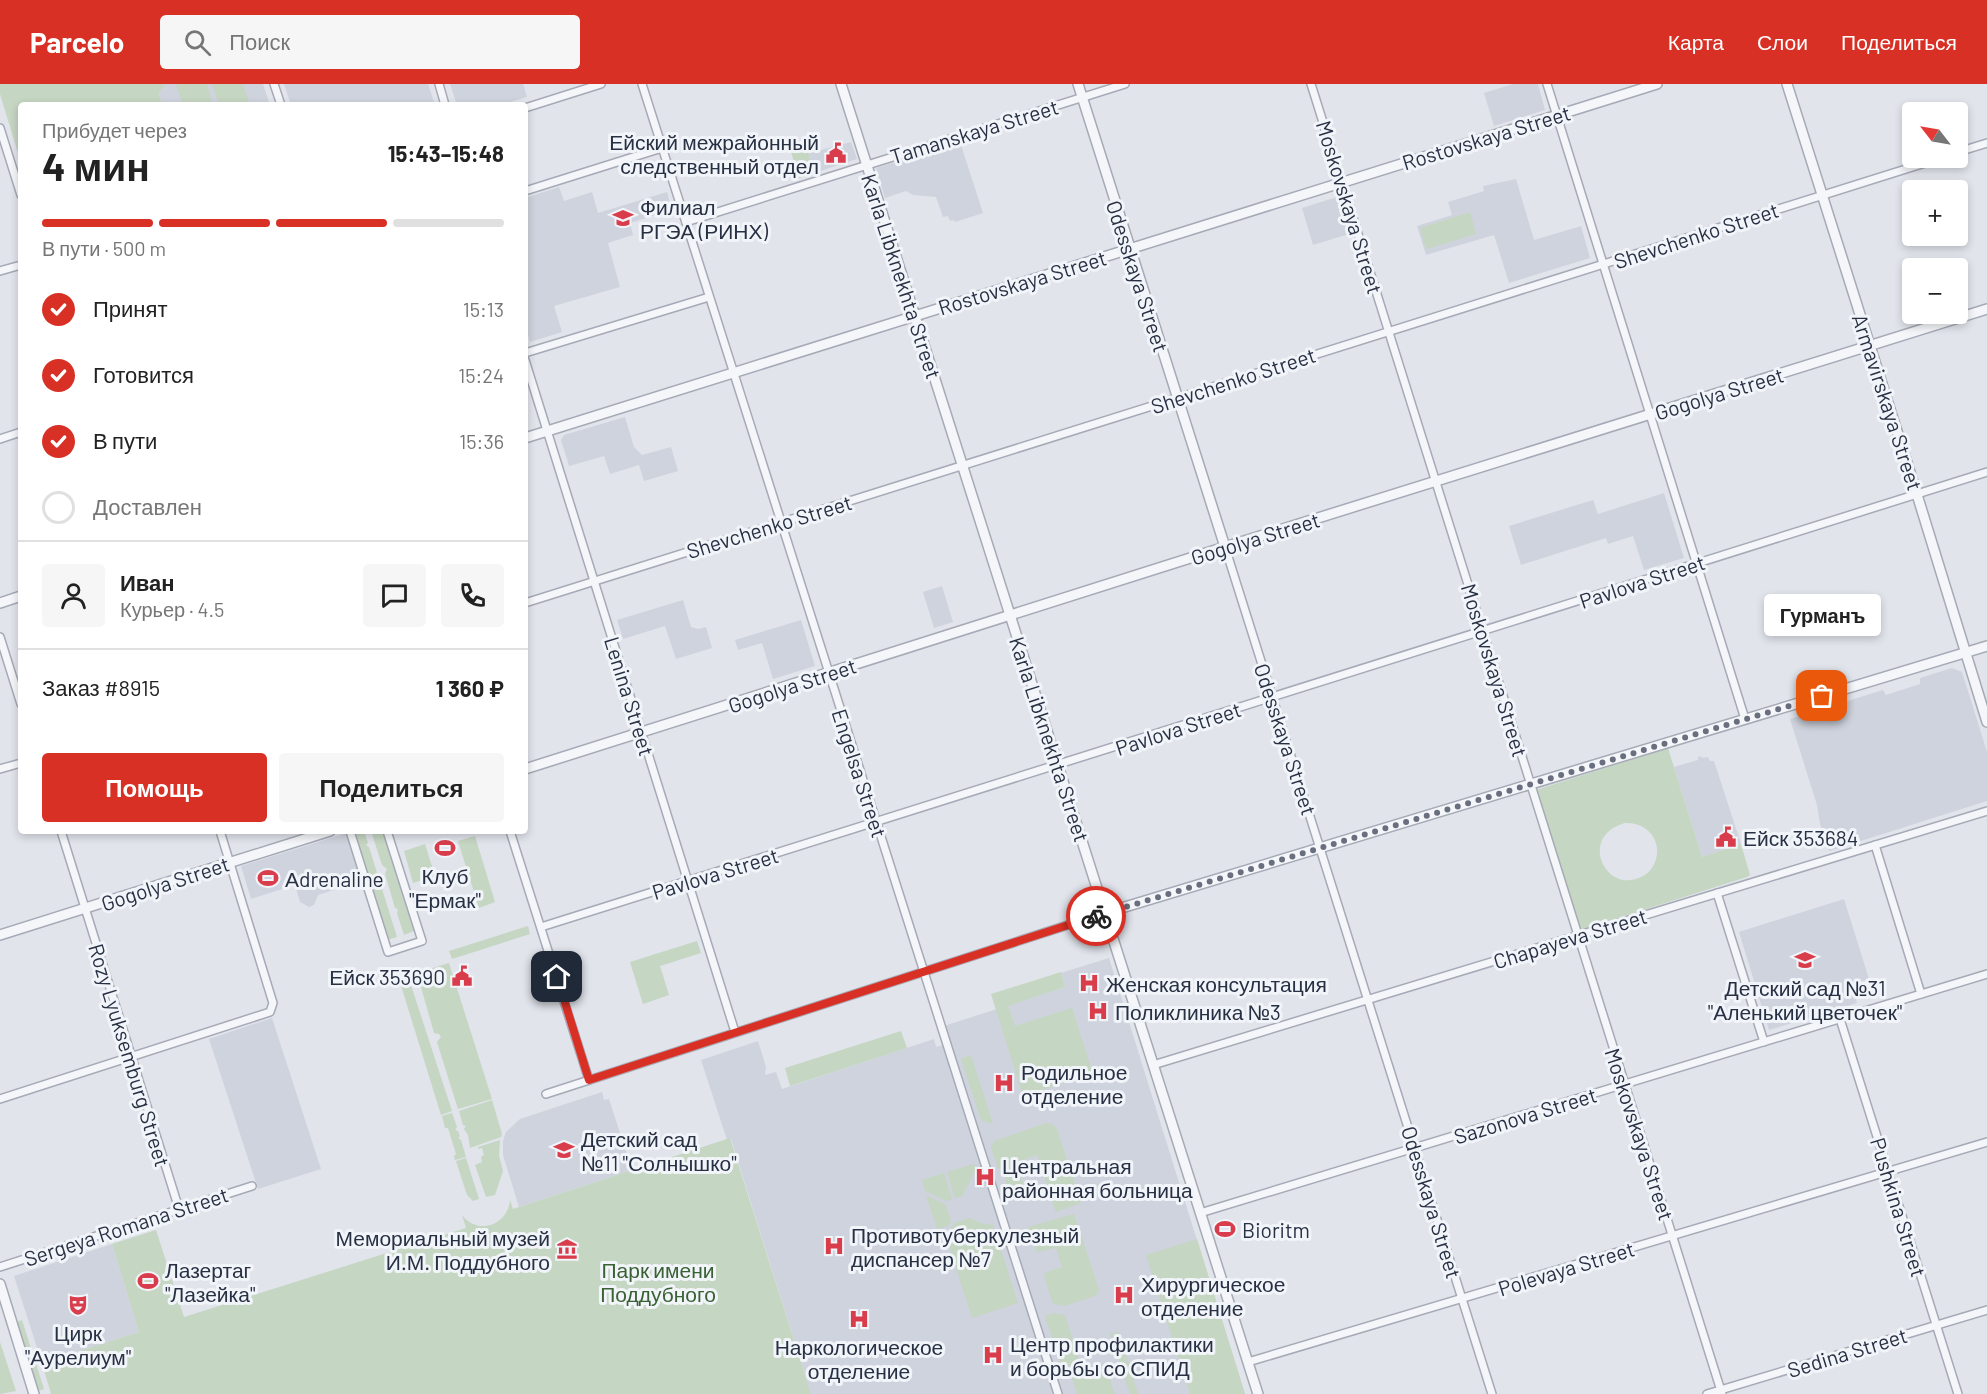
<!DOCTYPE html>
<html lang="ru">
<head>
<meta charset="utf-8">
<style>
  body { margin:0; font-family:Barlow,sans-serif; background:#f6f6f6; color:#222; height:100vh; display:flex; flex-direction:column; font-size:22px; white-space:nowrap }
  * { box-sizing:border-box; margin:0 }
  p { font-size:20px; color:#767676 }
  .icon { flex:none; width:33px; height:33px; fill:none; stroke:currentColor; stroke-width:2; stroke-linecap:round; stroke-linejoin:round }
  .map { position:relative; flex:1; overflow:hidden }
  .details { position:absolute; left:18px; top:18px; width:510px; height:732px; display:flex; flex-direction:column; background:#fff; border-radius:6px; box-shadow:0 3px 9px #0003 }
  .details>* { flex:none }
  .needle { width:39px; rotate:301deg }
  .controls { position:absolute; left:1902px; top:18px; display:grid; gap:12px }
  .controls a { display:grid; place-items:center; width:66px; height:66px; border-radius:6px; background:#fff; box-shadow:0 3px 9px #0003; font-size:30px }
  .pin { position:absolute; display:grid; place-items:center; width:51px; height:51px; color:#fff; margin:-26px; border-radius:12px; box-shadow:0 3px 9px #0006 }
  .courier { position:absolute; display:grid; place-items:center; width:60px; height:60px; margin:-30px; border:4px solid #d93025; border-radius:50%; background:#fff; color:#222; box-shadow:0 2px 8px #0007 }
  .bubble { position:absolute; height:42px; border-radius:6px; background:#fff; box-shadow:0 3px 9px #0003; font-size:20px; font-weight:700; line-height:42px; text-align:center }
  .headline em { font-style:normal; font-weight:700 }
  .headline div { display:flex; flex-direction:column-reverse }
  .headline { display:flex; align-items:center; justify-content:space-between; height:102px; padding:0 24px }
  h1 { font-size:39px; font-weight:700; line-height:45px }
  .bar { display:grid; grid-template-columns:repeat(4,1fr); gap:9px 6px; align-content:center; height:72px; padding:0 24px }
  .bar i { height:8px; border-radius:4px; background:#e0e0e0 }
  .bar .current { background:#d93025 }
  .bar p { grid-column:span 4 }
  .line { display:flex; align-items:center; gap:15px; padding:0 24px; border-top:2px solid #e0e0e0 }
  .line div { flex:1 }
  .round { display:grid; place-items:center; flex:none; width:63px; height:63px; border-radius:6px; background:#f6f6f6 }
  ol { padding:0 24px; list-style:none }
  li { display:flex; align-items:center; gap:18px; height:66px }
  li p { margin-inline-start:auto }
  li .icon { padding:6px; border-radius:50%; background:#d93025; color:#fff; stroke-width:4 }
  li:last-child { color:#767676 }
  li i { width:33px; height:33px; border:3px solid #e0e0e0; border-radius:50% }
  .button { display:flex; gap:12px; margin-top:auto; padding:12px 24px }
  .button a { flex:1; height:69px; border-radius:6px; background:#d93025; color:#fff; font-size:24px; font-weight:700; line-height:69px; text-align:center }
  .button a+a { background:#f6f6f6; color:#222 }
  header { display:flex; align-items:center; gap:36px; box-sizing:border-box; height:84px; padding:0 30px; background:#d93025; color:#fff }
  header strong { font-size:28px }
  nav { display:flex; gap:33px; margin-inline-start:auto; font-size:21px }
  .search { width:420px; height:54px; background:#f6f6f6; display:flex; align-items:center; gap:15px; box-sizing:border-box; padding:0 21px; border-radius:6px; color:#767676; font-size:22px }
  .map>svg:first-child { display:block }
</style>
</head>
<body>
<header>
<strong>Parcelo</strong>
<div class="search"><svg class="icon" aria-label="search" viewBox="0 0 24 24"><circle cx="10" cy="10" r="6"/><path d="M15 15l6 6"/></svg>Поиск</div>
<nav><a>Карта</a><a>Слои</a><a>Поделиться</a></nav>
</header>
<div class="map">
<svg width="1987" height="1310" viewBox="0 0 1987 1310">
  <rect width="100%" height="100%" fill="#e1e4eb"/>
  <g fill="#cfd3dd">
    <polygon points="165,0 263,0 270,21 162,21 159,10"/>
    <polygon points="284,0 428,0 435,21 291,21"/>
    <polygon points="450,0 523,0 527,13 501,21 457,21"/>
    <polygon points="1513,0 1538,0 1545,26 1494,42 1484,9"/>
    <polygon points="851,58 857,75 814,89 807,65 815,62 817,67"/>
    <polygon points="960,58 983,129 955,138 954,136 950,137 948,132 943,133 936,113 913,111 906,107 885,114 876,84"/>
    <polygon points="1516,95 1534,156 1581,142 1590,174 1509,199 1494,151 1426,171 1417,142 1452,131 1448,118 1484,107 1483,102"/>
    <polygon points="559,103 564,117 592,108 598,129 667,108 672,126 630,139 633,151 608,159 620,203 554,222 562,248 530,258 525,240 525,114"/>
    <polygon points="1337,113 1349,150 1313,161 1302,124"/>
    <polygon points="625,333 634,363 642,371 671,363 678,387 644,397 639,381 610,390 604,372 569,382 561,356 564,351"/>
    <polygon points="1664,409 1684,474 1644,486 1633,452 1608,460 1606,454 1521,481 1509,442 1593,416 1598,430"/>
    <polygon points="942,502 953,538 934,544 923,508"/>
    <polygon points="683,516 691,543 698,545 706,543 712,564 676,575 665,542 623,555 617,536"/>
    <polygon points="801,536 815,582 773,595 762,559 738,566 735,556"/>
    <polygon points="1952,584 1962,588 1987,668 1987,717 1829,767 1820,740 1817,721 1790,635 1883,606 1886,611 1920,600 1920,594"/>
    <polygon points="1701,672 1702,674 1708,673 1710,677 1714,677 1741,760 1702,773 1674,683 1698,676 1698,673"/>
    <polygon points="347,749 361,797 318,811 314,821 309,823 300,818 295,801 251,815 241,782"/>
    <polygon points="1844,815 1869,895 1852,900 1857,919 1769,946 1739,848"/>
    <polygon points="1109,874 1245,1310 811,1310 731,1055 727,1056 701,976 758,957 766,983 765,991 776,988 782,1005 934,955 936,963 950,959 944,942 1065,903 1061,889"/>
    <polygon points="272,934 321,1085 258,1105 209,955"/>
    <polygon points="602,1008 604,1016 609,1015 632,1086 519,1123 503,1071 503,1057 506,1048 520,1035"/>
    <polygon points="112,1160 139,1248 42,1279 14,1192"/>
  </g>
  <g fill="#c5d6c2" fill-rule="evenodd">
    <polygon points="0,0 165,0 159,10 162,21 21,21 21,79 0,10"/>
    <polygon points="176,0 207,0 213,21 183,21"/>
    <polygon points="212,0 243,0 249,19 219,21"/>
    <polygon points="802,64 807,65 814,89 799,94 791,68"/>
    <polygon points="1470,128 1476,150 1426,165 1420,144"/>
    <path d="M1668,664L1702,773L1741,760L1750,791L1747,793L1580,846L1536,706ZM1625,739C1643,738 1659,751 1657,770C1656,779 1651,788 1643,792C1606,813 1577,752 1625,739Z"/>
    <polygon points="359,747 364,747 368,759 366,761 369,763 397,853 387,856 354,749"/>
    <polygon points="371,747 383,747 414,847 404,851 397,829 398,825 395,824 385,790 387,785 382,781"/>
    <polygon points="475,752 495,818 479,824 458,757"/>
    <polygon points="425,760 435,792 413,799 404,767"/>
    <polygon points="528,842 530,850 452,875 449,867"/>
    <polygon points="697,857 701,869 660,882 669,911 643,920 630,878"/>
    <polygon points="449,879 492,1015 458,1025 437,958 441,953 439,950 434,949 417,889"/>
    <polygon points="1061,888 1065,903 1008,922 1015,942 1072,924 1093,990 1023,1012 991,910"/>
    <polygon points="408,892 452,1027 441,1031 399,895"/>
    <polygon points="901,947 907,964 790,1002 785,984"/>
    <polygon points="971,971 993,1040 981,1036 961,975"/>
    <polygon points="492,1016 502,1050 501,1053 470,1064 468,1051 464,1045 466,1042 463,1041 459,1027"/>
    <polygon points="452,1029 457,1043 455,1046 458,1047 460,1052 458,1054 461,1056 466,1073 455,1076 454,1072 456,1070 448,1044 445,1044 442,1032"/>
    <polygon points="1046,1039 1052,1040 1057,1045 1081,1119 1056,1128 1037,1071 998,1085 991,1063 994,1057"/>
    <path d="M730,1054L811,1310H51L42,1279L139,1248L112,1160L156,1146L184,1233L466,1144L462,1131C478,1152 508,1141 510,1116L513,1125Z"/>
    <polygon points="500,1056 499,1072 503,1087 495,1111 486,1113 475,1081 482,1078 481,1073 484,1071 482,1064 478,1065 478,1063"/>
    <polygon points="466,1074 479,1115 473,1117 467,1111 456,1077"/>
    <polygon points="974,1080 976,1086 962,1112 955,1114 947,1088"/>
    <polygon points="1017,1080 1025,1106 1010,1111 1002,1085"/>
    <polygon points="944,1089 952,1115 946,1117 925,1107 922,1096"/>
    <polygon points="926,1111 945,1120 951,1137 948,1142 937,1145"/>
    <polygon points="1074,1130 1099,1206 1095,1212 1064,1222 1053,1220 1044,1192 1047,1188 1062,1183 1056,1164 1037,1168 1028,1143"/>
    <polygon points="970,1134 980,1139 993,1141 1018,1219 972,1234 946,1153 954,1139"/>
    <polygon points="1197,1155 1245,1310 1190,1310 1146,1171"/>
    <polygon points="1054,1229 1065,1231 1080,1278 1062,1284 1045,1232"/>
    <polygon points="22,1236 44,1305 38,1307 16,1238"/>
    <polygon points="1119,1248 1138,1310 1130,1310 1110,1250"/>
    <polygon points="0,1258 16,1307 0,1310"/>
    <polygon points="1105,1280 1115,1310 1074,1310 1077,1309 1071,1291"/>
  </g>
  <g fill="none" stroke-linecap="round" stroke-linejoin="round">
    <g stroke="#a6aab6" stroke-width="10">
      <g id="minor">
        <polyline points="274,0 281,21"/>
        <polyline points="439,0 445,21"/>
        <polyline points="642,0 1058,1310"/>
        <polyline points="1311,0 1722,1310"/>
        <polyline points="1547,0 1745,635"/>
        <polyline points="525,24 601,0"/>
        <polyline points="0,44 21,111"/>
        <polyline points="1958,68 1987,59"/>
        <polyline points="525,107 662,64"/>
        <polyline points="686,138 1125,0"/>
        <polyline points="0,187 21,181"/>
        <polyline points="525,269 709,213"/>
        <polyline points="525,276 735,948"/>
        <polyline points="0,355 21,348"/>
        <polyline points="1225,463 1492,1310"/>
        <polyline points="525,519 1941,74"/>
        <polyline points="0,553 21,620"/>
        <polyline points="0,685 21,679"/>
        <polyline points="61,747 179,1125"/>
        <polyline points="350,747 388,868 422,857 387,747"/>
        <polyline points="510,747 589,996"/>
        <polyline points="1875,761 1921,910"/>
        <polyline points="1717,809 1764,958"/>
        <polyline points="541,843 1987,388"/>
        <polyline points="1840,935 1958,1310"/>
        <polyline points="1153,981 1987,727"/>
        <polyline points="546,1010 1105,829"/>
        <polyline points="0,1015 270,928 273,919 220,747"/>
        <polyline points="1200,1129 1987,890"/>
        <polyline points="0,1183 252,1102"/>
        <polyline points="1248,1278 1987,1058"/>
        <polyline points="1707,1310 1987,1226"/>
      </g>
    </g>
    <g stroke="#a6aab6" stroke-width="12">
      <g id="tertiary">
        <polyline points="841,0 1258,1310"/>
        <polyline points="1078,0 1225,463"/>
        <polyline points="1787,0 1915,404 1987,638"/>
        <polyline points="525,354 1657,0"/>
        <polyline points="0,519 21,512"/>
        <polyline points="525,685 1225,463 1987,225"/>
        <polyline points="1105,829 1987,562"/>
        <polyline points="0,851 330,747"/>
        <polyline points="0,1200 34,1310"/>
      </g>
    </g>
    <use href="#minor" stroke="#f4f6f9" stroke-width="7"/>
    <use href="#tertiary" stroke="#f4f6f9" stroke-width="9"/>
  </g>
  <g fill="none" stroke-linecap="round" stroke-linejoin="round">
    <polyline stroke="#696f7e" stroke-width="6" stroke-dasharray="0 10.8" points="1096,832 1822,612"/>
    <polyline stroke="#d93025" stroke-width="8" points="557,893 589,996 1096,832"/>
  </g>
  <defs>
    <g id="civic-bare" transform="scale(1.62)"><path d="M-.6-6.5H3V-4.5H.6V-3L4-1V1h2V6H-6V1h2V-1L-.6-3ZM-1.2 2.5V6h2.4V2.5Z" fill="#d93d4b" stroke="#f1f4f8" stroke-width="2.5" paint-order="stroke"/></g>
    <g id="university-bare" transform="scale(1.62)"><path d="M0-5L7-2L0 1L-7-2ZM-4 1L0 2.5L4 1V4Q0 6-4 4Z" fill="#d93d4b" stroke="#f1f4f8" stroke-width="2.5" paint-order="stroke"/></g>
    <g id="stadium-bare" transform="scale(1.62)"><path d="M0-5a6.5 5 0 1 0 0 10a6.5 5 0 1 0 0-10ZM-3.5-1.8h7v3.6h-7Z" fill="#d93d4b" stroke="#f1f4f8" stroke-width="2.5" paint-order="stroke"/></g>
    <g id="school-bare" transform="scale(1.62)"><path d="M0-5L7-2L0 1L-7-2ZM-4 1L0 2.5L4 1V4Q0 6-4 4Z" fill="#d93d4b" stroke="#f1f4f8" stroke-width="2.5" paint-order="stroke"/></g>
    <g id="hospital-bare" transform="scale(1.62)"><path d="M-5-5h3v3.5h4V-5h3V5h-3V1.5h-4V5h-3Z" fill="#d93d4b" stroke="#f1f4f8" stroke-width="2.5" paint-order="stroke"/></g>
    <g id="museum-bare" transform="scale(1.62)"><path d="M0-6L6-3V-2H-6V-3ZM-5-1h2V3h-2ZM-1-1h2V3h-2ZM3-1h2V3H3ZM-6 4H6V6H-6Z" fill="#d93d4b" stroke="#f1f4f8" stroke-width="2.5" paint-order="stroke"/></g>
    <g id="theatre-bare" transform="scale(1.62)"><path d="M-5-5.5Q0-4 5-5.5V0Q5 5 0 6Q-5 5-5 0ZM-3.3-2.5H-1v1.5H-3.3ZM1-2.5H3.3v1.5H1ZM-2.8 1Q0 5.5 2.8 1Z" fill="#d93d4b" stroke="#f1f4f8" stroke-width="2.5" paint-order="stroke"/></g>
  </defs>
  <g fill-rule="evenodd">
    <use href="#civic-bare" x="836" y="69"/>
    <use href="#university-bare" x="623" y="134"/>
    <use href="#civic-bare" x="1726" y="753"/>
    <use href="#stadium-bare" x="445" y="764"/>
    <use href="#stadium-bare" x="268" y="794"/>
    <use href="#school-bare" x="1805" y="876"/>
    <use href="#civic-bare" x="462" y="892"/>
    <use href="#hospital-bare" x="1089" y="899"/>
    <use href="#hospital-bare" x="1098" y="927"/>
    <use href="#hospital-bare" x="1004" y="999"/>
    <use href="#school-bare" x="564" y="1066"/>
    <use href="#hospital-bare" x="985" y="1093"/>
    <use href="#stadium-bare" x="1225" y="1145"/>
    <use href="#hospital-bare" x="834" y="1162"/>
    <use href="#museum-bare" x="567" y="1165"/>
    <use href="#stadium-bare" x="148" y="1197"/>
    <use href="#hospital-bare" x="1124" y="1211"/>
    <use href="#theatre-bare" x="78" y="1221"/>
    <use href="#hospital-bare" x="859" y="1235"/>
    <use href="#hospital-bare" x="993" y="1271"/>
  </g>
  <g text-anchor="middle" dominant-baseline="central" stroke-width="6" stroke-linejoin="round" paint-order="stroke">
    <g font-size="21" fill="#283044" stroke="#f1f4f8">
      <text transform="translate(974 47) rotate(-17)">Tamanskaya Street</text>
      <text transform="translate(1486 53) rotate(-17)">Rostovskaya Street</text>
      <text transform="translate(1350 123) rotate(73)">Moskovskaya Street</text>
      <text transform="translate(1696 151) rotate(-18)">Shevchenko Street</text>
      <text transform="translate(902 192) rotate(72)">Karla Libknekhta Street</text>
      <text transform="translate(1138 192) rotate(72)">Odesskaya Street</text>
      <text transform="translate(1022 198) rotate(-17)">Rostovskaya Street</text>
      <text transform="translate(1233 296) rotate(-18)">Shevchenko Street</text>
      <text transform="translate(1719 309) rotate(-17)">Gogolya Street</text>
      <text transform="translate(1888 318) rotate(72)">Armavirskaya Street</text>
      <text transform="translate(769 442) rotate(-17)">Shevchenko Street</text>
      <text transform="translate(1255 454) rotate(-17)">Gogolya Street</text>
      <text transform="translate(1642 497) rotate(-18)">Pavlova Street</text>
      <text transform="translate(1495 586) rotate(73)">Moskovskaya Street</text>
      <text transform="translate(792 601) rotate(-18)">Gogolya Street</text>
      <text transform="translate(630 612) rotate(73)">Lenina Street</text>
      <text transform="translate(1178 644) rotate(-18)">Pavlova Street</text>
      <text transform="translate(1050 655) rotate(72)">Karla Libknekhta Street</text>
      <text transform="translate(1286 655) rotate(72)">Odesskaya Street</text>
      <text transform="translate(860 689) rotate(72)">Engelsa Street</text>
      <text transform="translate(715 789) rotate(-17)">Pavlova Street</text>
      <text transform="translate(165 799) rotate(-18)">Gogolya Street</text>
      <text transform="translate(1570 854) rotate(-17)">Chapayeva Street</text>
      <text transform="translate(130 971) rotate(73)">Rozy Lyuksemburg Street</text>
      <text transform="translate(1525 1031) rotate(-17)">Sazonova Street</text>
      <text transform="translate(1640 1050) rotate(72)">Moskovskaya Street</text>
      <text transform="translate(1432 1118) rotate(73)">Odesskaya Street</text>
      <text transform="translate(1899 1123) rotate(73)">Pushkina Street</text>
      <text transform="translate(126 1142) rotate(-18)">Sergeya Romana Street</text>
      <text transform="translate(1566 1184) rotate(-17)">Polevaya Street</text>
      <text transform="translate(1847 1268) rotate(-17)">Sedina Street</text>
    </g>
    <g font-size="21" fill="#283044" stroke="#f1f4f8" text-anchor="start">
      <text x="819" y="57" text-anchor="end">Ейский межрайонный<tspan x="819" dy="24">следственный отдел</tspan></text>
      <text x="640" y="122">Филиал<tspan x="640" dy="24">РГЭА (РИНХ)</tspan></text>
      <text x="1743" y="753">Ейск 353684</text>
      <text x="445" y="791" text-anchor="middle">Клуб<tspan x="445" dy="24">"Ермак"</tspan></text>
      <text x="285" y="794">Аdrenaline</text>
      <text x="445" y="892" text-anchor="end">Ейск 353690</text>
      <text x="1106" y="899">Женская консультация</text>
      <text x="1805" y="903" text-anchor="middle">Детский сад №31<tspan x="1805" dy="24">"Аленький цветочек"</tspan></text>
      <text x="1115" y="927">Поликлиника №3</text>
      <text x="1021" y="987">Родильное<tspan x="1021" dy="24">отделение</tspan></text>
      <text x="581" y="1054">Детский сад<tspan x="581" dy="24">№11 "Солнышко"</tspan></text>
      <text x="1002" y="1081">Центральная<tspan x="1002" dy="24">районная больница</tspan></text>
      <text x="1242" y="1145">Bioritm</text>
      <text x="851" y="1150">Противотуберкулезный<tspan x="851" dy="24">диспансер №7</tspan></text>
      <text x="550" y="1153" text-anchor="end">Мемориальный музей<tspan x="550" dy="24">И.М. Поддубного</tspan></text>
      <text x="165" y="1185">Лазертаг<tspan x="165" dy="24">"Лазейка"</tspan></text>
      <text x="1141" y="1199">Хирургическое<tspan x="1141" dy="24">отделение</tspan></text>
      <text x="78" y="1248" text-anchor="middle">Цирк<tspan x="78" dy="24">"Аурелиум"</tspan></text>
      <text x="1010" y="1259">Центр профилактики<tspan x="1010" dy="24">и борьбы со СПИД</tspan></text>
      <text x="859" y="1262" text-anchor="middle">Наркологическое<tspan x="859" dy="24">отделение</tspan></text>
    </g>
    <g font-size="21" fill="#3a6134" stroke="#f1f4f8">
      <text x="658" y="1185">Парк имени<tspan x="658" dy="24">Поддубного</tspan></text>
    </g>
  </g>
</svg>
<div class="controls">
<a><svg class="needle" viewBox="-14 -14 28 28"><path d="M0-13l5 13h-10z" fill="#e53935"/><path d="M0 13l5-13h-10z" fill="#767676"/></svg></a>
<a>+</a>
<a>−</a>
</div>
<div class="pin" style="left:1822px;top:612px;background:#ea580c"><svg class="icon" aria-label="bag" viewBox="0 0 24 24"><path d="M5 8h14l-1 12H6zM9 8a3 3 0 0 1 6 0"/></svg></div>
<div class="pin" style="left:557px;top:893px;background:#1f2937"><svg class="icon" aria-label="home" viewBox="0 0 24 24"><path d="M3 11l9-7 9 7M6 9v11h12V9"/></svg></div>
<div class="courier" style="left:1096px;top:832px"><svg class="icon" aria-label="bike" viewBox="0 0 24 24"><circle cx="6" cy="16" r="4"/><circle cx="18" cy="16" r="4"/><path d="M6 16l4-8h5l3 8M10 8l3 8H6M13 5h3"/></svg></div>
<div class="bubble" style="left:1764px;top:510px;width:117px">Гурманъ</div>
<section class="details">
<div class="headline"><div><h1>4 мин</h1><p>Прибудет через</p></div><em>15:43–15:48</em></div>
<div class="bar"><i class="current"></i><i class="current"></i><i class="current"></i><i></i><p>В пути · 500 m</p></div>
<ol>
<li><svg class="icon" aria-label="check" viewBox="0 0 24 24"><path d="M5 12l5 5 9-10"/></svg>Принят<p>15:13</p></li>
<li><svg class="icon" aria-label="check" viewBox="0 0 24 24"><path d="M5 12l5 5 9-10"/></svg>Готовится<p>15:24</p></li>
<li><svg class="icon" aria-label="check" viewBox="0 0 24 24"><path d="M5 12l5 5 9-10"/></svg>В пути<p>15:36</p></li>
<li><i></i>Доставлен</li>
</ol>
<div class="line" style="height:108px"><a class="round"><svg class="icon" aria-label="person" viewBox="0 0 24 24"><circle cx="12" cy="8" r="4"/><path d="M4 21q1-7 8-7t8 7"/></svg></a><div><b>Иван</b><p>Курьер · 4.5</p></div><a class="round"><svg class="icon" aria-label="chat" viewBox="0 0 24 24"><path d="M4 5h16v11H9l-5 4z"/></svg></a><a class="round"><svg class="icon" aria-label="phone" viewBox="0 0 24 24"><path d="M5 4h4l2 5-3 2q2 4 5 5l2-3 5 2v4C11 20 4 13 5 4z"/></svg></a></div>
<div class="line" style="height:78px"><div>Заказ #8915</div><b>1 360 ₽</b></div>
<div class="button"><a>Помощь</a><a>Поделиться</a></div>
</section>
</div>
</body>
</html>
